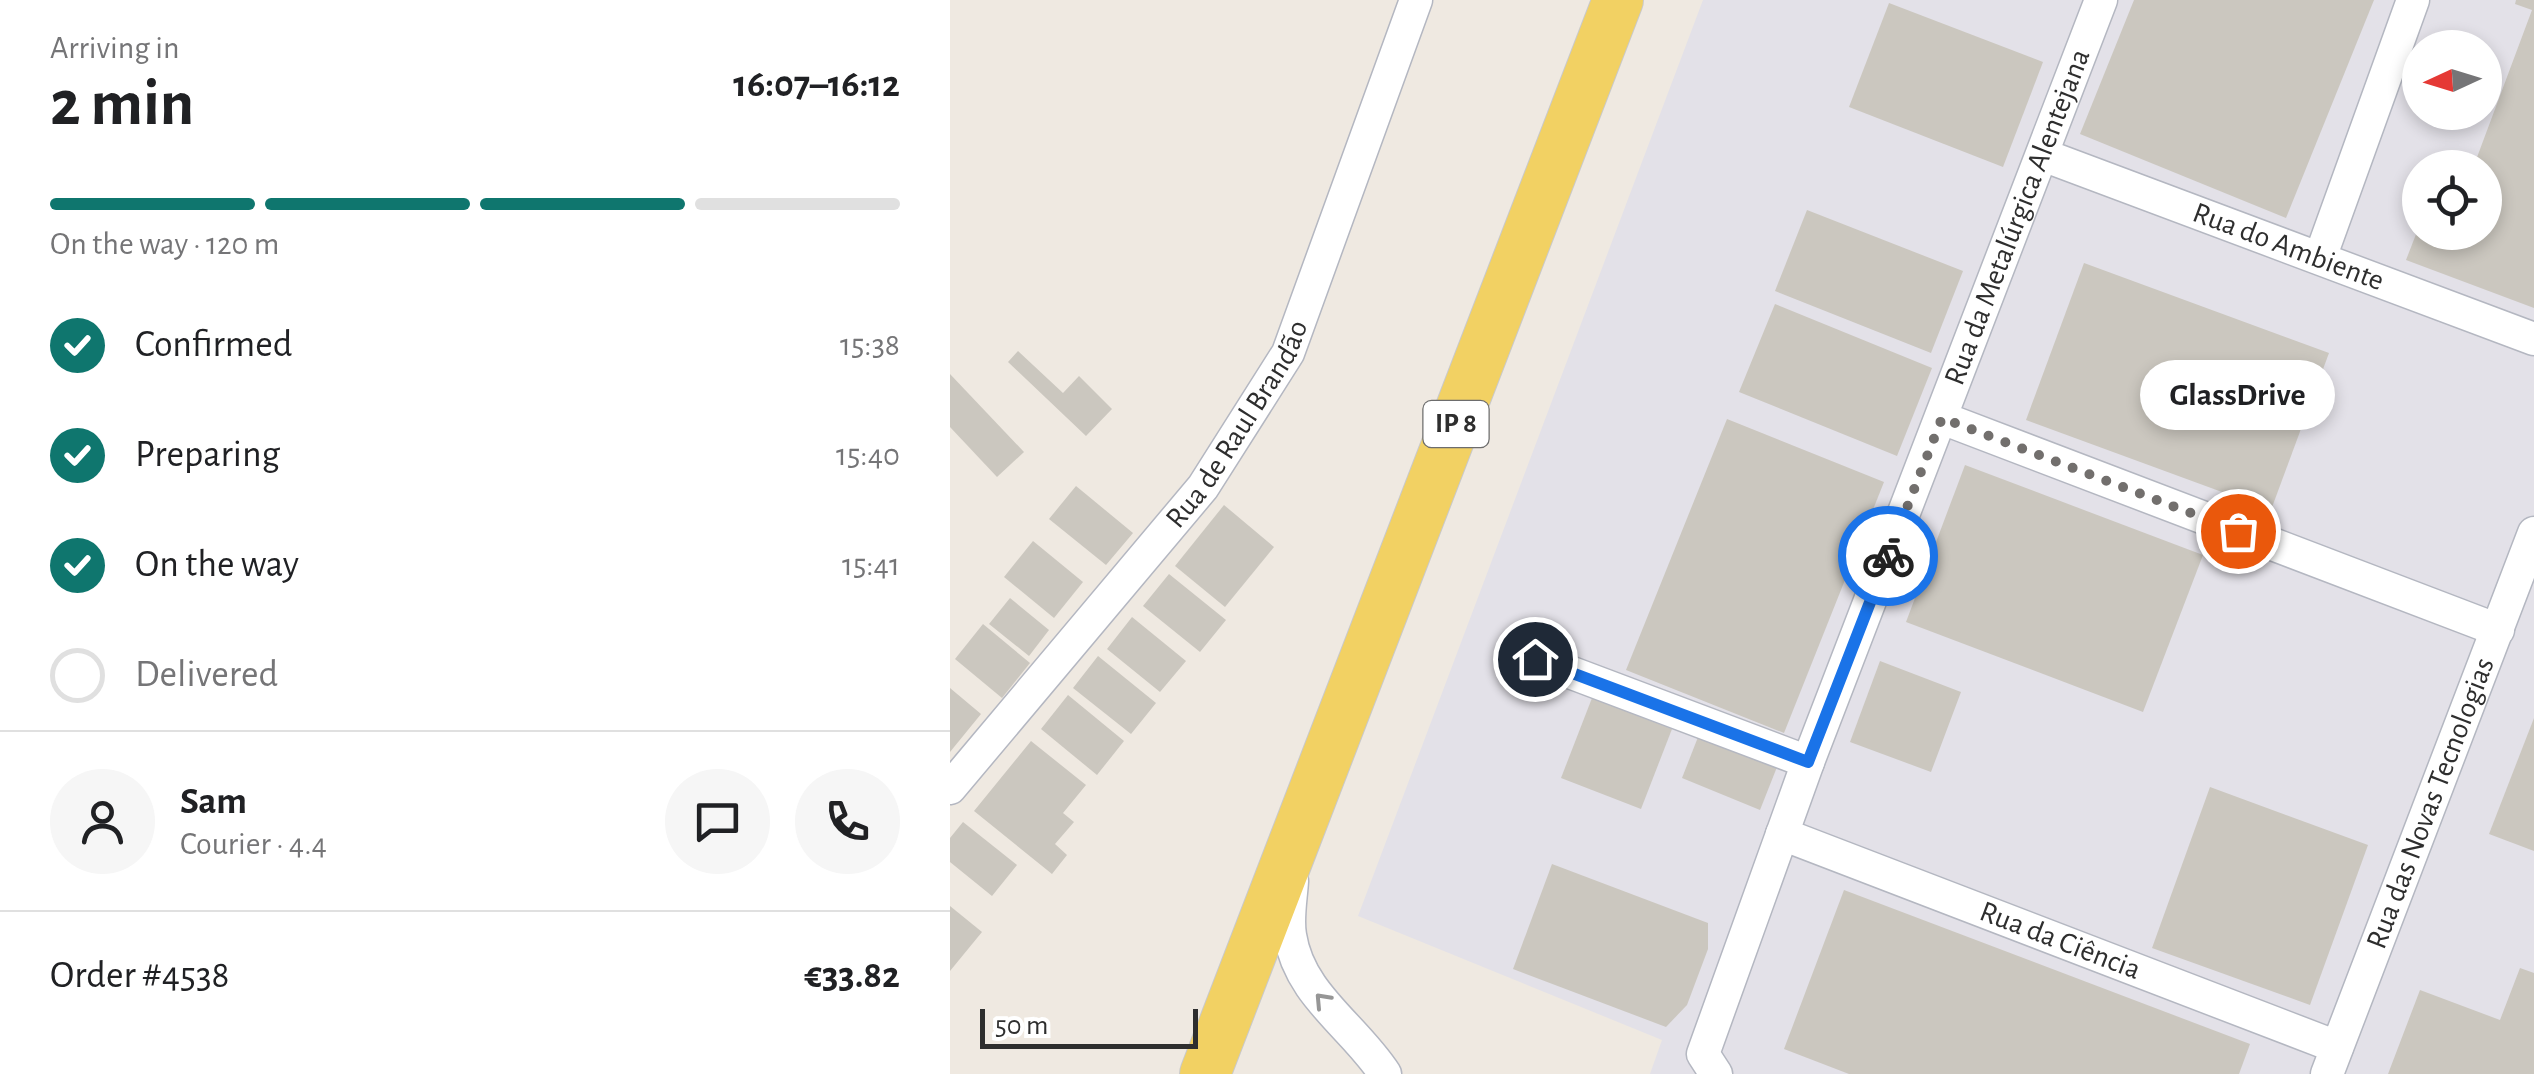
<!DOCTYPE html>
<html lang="en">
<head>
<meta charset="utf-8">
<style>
  body { margin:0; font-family:"Alegreya Sans",sans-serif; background:#f6f6f6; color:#202124; height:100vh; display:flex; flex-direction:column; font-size:38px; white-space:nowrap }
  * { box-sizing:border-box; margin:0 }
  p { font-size:32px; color:#757577 }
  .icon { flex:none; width:55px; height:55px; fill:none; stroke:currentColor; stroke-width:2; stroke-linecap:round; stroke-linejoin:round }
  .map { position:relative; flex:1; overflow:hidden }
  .drawer { display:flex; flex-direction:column; background:#fff; width:950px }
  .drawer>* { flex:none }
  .needle { width:65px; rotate:266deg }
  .fabs { position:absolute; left:1452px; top:30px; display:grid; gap:20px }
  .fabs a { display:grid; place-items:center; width:100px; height:100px; border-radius:50%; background:#fff; box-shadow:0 5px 15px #0003; font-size:50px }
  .scale { position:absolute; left:30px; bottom:25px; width:218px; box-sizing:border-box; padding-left:10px; border:5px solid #2e2e2e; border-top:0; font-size:28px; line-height:35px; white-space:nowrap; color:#2e2e2e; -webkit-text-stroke:8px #fff; paint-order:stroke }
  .pin { position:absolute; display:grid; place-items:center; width:85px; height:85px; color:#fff; margin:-42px; border:5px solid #fff; border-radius:50%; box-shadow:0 2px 10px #0007 }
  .courier { position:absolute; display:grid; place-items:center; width:100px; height:100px; margin:-50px; border:8px solid #1a73e8; border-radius:50%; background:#fff; color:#222; box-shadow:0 2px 12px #0007 }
  .bubble { position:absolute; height:70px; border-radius:35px; background:#fff; box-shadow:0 5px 15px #0003; font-size:32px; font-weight:600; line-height:70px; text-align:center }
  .headline em { font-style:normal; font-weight:600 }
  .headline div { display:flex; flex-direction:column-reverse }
  .headline { display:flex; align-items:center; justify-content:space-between; height:170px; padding:0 50px }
  h1 { font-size:65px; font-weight:600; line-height:75px }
  .bar { display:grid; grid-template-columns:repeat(4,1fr); gap:15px 10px; align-content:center; height:120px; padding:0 50px }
  .bar i { height:12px; border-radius:8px; background:#e0e0e0 }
  .bar .selected { background:#0f766e }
  .bar p { grid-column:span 4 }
  .line { display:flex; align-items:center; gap:25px; padding:0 50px; border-top:2px solid #e0e0e0 }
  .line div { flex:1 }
  .round { display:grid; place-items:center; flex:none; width:105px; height:105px; border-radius:52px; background:#f6f6f6 }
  ol { padding:0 50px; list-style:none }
  li { display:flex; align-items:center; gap:30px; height:110px }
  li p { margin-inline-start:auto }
  li .icon { padding:10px; border-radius:50%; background:#0f766e; color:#fff; stroke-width:4 }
  li:last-child { color:#757577 }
  li i { width:55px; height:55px; border:5px solid #e0e0e0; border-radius:50% }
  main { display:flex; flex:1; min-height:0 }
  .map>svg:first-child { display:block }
</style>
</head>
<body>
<main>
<section class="drawer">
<div class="headline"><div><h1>2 min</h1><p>Arriving in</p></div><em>16:07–16:12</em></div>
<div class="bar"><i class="selected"></i><i class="selected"></i><i class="selected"></i><i></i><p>On the way · 120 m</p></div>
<ol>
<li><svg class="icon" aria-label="check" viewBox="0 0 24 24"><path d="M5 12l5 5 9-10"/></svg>Confirmed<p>15:38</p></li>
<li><svg class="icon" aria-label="check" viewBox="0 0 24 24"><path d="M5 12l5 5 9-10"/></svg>Preparing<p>15:40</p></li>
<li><svg class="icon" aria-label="check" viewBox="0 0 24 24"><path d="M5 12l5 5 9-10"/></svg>On the way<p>15:41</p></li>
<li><i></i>Delivered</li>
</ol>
<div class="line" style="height:180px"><a class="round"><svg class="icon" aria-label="person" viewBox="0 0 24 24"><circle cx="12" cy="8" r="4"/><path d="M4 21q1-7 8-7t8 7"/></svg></a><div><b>Sam</b><p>Courier · 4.4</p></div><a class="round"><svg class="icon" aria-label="chat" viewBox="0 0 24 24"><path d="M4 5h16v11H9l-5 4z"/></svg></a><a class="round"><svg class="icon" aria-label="phone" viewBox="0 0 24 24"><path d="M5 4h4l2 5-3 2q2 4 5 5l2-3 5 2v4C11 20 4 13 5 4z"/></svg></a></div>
<div class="line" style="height:130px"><div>Order #4538</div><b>€33.82</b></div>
</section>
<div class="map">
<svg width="1584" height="1074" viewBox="0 0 1584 1074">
  <rect width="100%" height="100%" fill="#efe9e1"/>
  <path fill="#e3e1e8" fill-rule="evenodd" d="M753,0H1584V1074H700L712,1040L408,916ZM1470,48H1535V112H1470ZM1470,168H1535V232H1470Z"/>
  <g fill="#cbc7bf">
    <polygon points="1184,0 1424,0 1336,218 1130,134"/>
    <polygon points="1566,0 1584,0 1584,308 1456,260 1470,224 1470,232 1535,232 1535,168 1523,168 1582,10 1565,4"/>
    <polygon points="939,3 1093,62 1053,167 899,107"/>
    <polygon points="857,210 1013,271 981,353 825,291"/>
    <polygon points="1134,263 1379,353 1321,510 1076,420"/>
    <polygon points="825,304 982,368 947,456 789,392"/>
    <polygon points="68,351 113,393 129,376 162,409 136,436 58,362"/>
    <polygon points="0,374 74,452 47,477 0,427"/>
    <polygon points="777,419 934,482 834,733 676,670"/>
    <polygon points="1015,465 1253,555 1193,712 956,622"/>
    <polygon points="126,486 183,533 156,565 99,519"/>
    <polygon points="274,505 324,547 275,607 225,566"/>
    <polygon points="83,541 133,582 104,618 54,577"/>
    <polygon points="219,574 276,620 250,652 193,606"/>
    <polygon points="60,598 99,630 79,656 39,624"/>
    <polygon points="182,617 236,661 210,692 157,649"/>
    <polygon points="33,624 80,663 52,698 5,659"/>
    <polygon points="148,656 206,703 181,734 123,688"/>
    <polygon points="930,661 1011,692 981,772 900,742"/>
    <polygon points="0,688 31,714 0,752"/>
    <polygon points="118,695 174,741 147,775 91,729"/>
    <polygon points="642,698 722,729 691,809 611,778"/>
    <polygon points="1584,718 1584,851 1539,834"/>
    <polygon points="750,732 829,762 810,810 732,778"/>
    <polygon points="81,741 136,785 113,813 124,822 105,844 117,855 102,874 24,811"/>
    <polygon points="1260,787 1418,845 1360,1005 1202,948"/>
    <polygon points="13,822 67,865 42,896 0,862 0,838"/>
    <polygon points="602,864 758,923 758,949 737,1005 716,1027 563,969"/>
    <polygon points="894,890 1300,1044 1289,1074 899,1074 834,1049"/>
    <polygon points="0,906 32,932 0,971"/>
    <polygon points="1570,968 1584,973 1584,1074 1438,1074 1470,990 1550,1020"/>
  </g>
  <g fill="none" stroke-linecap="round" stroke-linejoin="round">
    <g stroke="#b4b7c1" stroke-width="35">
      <g id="minor">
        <path id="s1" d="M1093,155L1584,339"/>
        <polyline points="1370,258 1463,0"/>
        <polyline points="992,418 1548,630"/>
        <polyline points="585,659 858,762"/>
        <path id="s2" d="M0,788L253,487L338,353L466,0"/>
        <path id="s3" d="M832,834L1387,1047"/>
        <path d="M342,881C341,898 337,918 340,935C349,995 404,1026 435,1074"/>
        <path id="s4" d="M766,1074L753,1054L858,762L1151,0"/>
        <path id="s5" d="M1377,1074L1584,533"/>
      </g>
    </g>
    <g stroke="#c9c9c9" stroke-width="52">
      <polyline id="primary" points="255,1074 668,0"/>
    </g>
    <use href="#minor" stroke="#fff" stroke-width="32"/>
    <use href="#primary" stroke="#f2d163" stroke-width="50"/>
  </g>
  <defs><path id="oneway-chevron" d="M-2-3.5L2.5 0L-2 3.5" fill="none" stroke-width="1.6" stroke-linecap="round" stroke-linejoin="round" transform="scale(2.5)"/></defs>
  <use stroke="#969696" href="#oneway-chevron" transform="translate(372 1000) rotate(-133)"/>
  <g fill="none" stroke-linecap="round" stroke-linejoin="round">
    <polyline stroke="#726f6d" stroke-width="10" stroke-dasharray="0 18" points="938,556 992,418 1288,531"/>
    <polyline stroke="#1a73e8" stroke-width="12" points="585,659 858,762 938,556"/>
  </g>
  <g text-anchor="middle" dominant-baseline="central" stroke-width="8" stroke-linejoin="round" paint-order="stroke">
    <rect fill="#fff" stroke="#6d6d6d" stroke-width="2.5" x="473.5" y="401" width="65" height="46" rx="8"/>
    <g font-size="28" font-weight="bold" fill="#2e2e2e">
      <text x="506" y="424">IP 8</text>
    </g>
    <g font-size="30" fill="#2e2e2e" stroke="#fff">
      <text stroke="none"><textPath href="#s4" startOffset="918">Rua da Metalúrgica Alentejana</textPath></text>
      <text stroke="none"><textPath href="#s1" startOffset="262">Rua do Ambiente</textPath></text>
      <text stroke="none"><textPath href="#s2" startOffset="465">Rua de Raul Brandão</textPath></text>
      <text stroke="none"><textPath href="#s5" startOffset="290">Rua das Novas Tecnologias</textPath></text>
      <text stroke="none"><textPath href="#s3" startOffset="298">Rua da Ciência</textPath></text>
    </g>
  </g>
</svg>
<div class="fabs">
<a><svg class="needle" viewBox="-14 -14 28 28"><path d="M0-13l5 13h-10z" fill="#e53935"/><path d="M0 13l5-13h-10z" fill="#757577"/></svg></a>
<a><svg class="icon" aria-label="locate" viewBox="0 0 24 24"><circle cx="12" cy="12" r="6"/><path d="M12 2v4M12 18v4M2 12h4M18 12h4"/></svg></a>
</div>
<div class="scale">50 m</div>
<div class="pin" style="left:1288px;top:531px;background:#ea580c"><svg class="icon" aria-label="bag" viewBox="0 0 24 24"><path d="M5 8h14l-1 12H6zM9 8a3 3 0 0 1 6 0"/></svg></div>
<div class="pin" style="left:585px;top:659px;background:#1f2937"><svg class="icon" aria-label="home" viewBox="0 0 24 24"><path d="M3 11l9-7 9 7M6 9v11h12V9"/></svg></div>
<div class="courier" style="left:938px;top:556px"><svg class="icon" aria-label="bike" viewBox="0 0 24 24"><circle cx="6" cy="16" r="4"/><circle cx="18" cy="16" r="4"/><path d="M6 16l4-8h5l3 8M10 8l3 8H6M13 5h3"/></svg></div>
<div class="bubble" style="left:1190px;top:360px;width:195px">GlassDrive</div>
</div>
</main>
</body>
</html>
